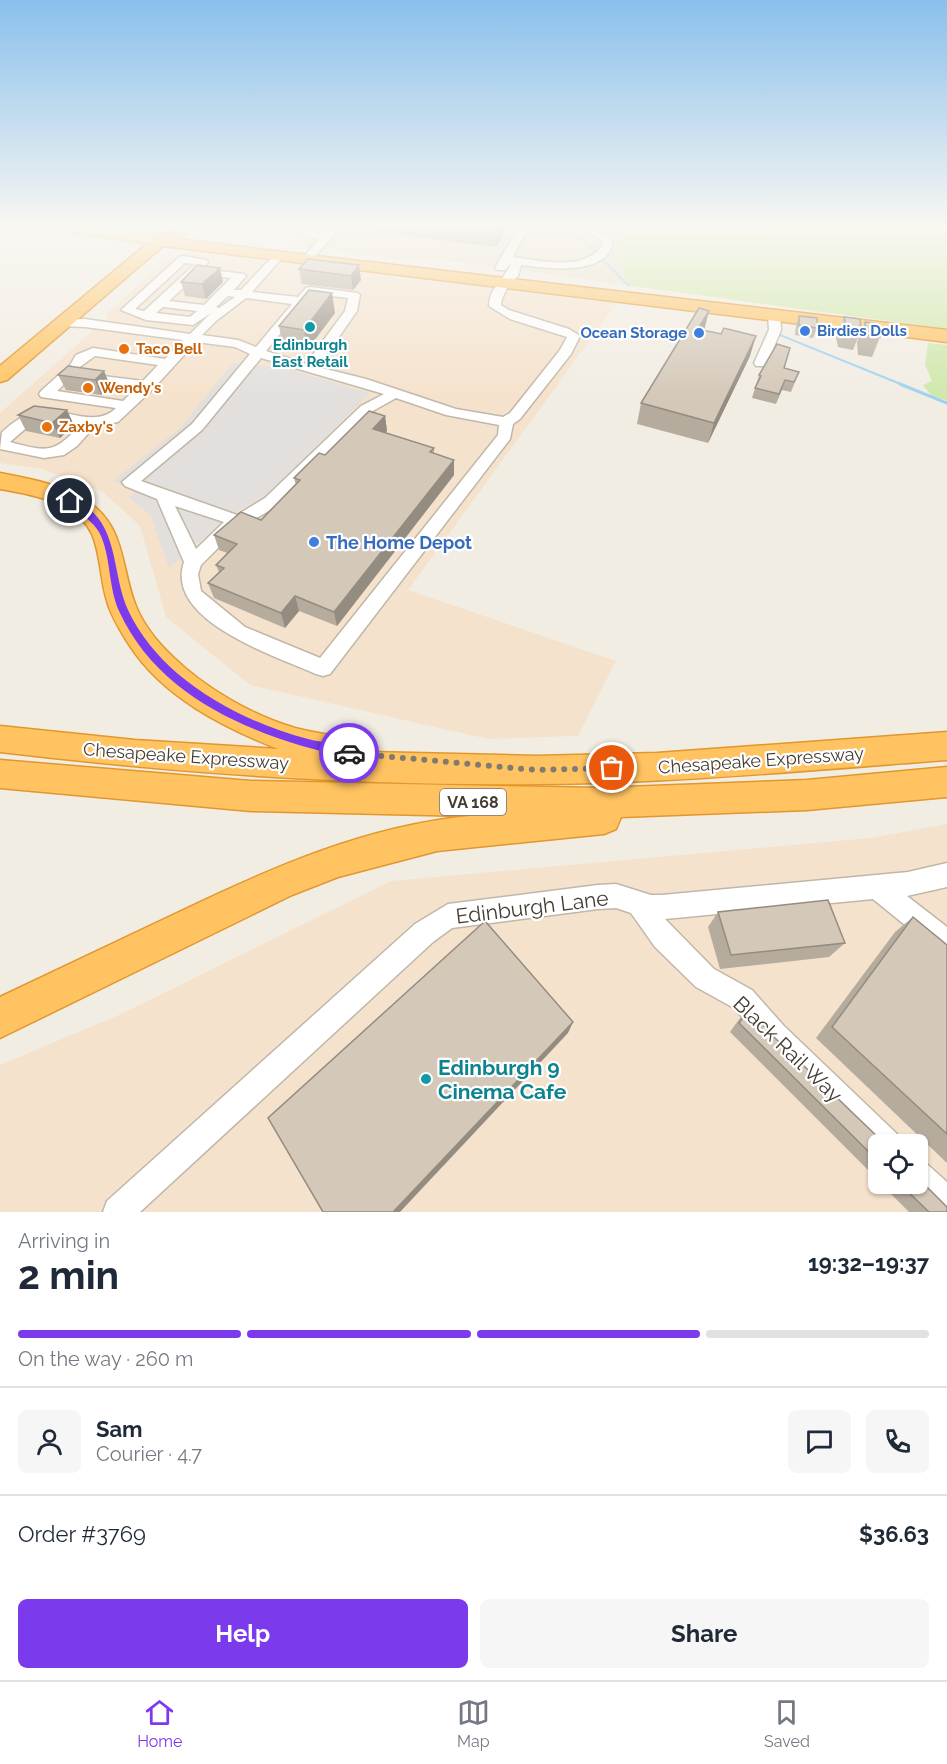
<!DOCTYPE html>
<html lang="en">
<head>
<meta charset="utf-8">
<style>
  body { margin:0; font-family:Raleway,sans-serif; background:#f6f6f7; color:#1f2937; height:100vh; display:flex; flex-direction:column; font-size:22px; white-space:nowrap }
  * { box-sizing:border-box; margin:0 }
  p { font-size:20px; color:#747a83 }
  .icon { flex:none; width:33px; height:33px; fill:none; stroke:currentColor; stroke-width:2; stroke-linecap:round; stroke-linejoin:round }
  .map { position:relative; height:1212px; overflow:hidden }
  .drawer { display:flex; flex-direction:column; background:#fff; flex:1 }
  .drawer>* { flex:none }
  .fabs { position:absolute; left:868px; top:1134px; display:grid; gap:12px }
  .fabs a { display:grid; place-items:center; width:60px; height:60px; border-radius:9px; background:#fff; box-shadow:0 2px 4px #0004; font-size:30px }
  .pin { position:absolute; display:grid; place-items:center; width:51px; height:51px; color:#fff; margin:-26px; border:3px solid #fff; border-radius:50%; box-shadow:0 2px 6px #0007 }
  .courier { position:absolute; display:grid; place-items:center; width:60px; height:60px; margin:-30px; border:4px solid #7c3aed; border-radius:50%; background:#fff; color:#222; box-shadow:0 2px 8px #0007 }
  .head em { font-style:normal; font-weight:700 }
  .head div { display:flex; flex-direction:column-reverse }
  .head { display:flex; align-items:center; justify-content:space-between; height:102px; padding:0 18px }
  h1 { font-size:39px; font-weight:700; line-height:45px }
  .bar { display:grid; grid-template-columns:repeat(4,1fr); gap:9px 6px; align-content:center; height:72px; padding:0 18px }
  .bar i { height:8px; border-radius:4px; background:#e0e1e3 }
  .bar .active { background:#7c3aed }
  .bar p { grid-column:span 4 }
  .line { display:flex; align-items:center; gap:15px; padding:0 18px; border-top:2px solid #e0e1e3 }
  .line div { flex:1 }
  .round { display:grid; place-items:center; flex:none; width:63px; height:63px; border-radius:9px; background:#f6f6f7 }
  .primary-button { display:flex; gap:12px; margin-top:auto; padding:12px 18px }
  .primary-button a { flex:1; height:69px; border-radius:9px; background:#7c3aed; color:#fff; font-size:24px; font-weight:700; line-height:69px; text-align:center }
  .primary-button a+a { background:#f6f6f7; color:#1f2937 }
  .menu { display:flex; justify-content:space-around; align-items:center; height:84px; border-top:2px solid #e0e1e3; background:#fff; font-size:16px; color:#747a83 }
  .menu a { display:grid; justify-items:center; gap:3px }
  .menu .active { color:#7c3aed }
  .map>svg:first-child { display:block }
</style>
</head>
<body>
<div class="map">
<svg width="947" height="1212" viewBox="0 0 947 1212">
  <rect width="100%" height="100%" fill="#f2ede3"/>
  <g fill="#f5e2cc" fill-rule="evenodd">
    <polygon points="189,252 617,303 408,590 616,661 578,736 488,739 250,685 166,617 140,526 103,492 42,469 0,463 0,413 107,318 106,314 170,257"/>
    <path d="M947,824V1212H0V1065L119,1015L391,881L870,838ZM879,1144H918V1184H879Z"/>
  </g>
  <polygon fill="#ece1cc" points="307,228 598,228 620,236 625,285 470,263 422,259 417,262 290,245"/>
  <g fill="#cfe8aa">
    <polygon points="598,228 947,228 947,329 625,285 620,236"/>
    <polygon points="928,343 947,345 947,401 931,395 923,385 932,381 925,365"/>
  </g>
  <polygon fill="#e2dfdc" points="233,363 289,369 370,393 264,499 233,513 169,568 151,516 129,497 137,491 113,481 181,427"/>
  <g fill="none" stroke-linecap="round" stroke-linejoin="round">
    <g stroke="#9cd2f1" stroke-width="2">
      <polyline points="571,228 598,254"/>
      <polyline points="602,259 629,286"/>
      <polyline points="780,335 903,385"/>
    </g>
    <polyline stroke="#9cd2f1" stroke-width="3" points="900,384 947,403"/>
    <g stroke="#c0b7a8" stroke-width="3">
      <g id="minor">
        <polygon points="307,228 318,228 315,232 324,233 329,228 340,228 310,262 306,263 301,260 319,239 303,236 302,234"/>
        <path d="M518,228H528L513,257C540,261 586,272 603,244L601,240L583,228C597,228 607,231 613,244C611,248 609,253 606,256C588,274 544,268 521,265L518,276L508,285C506,293 501,297 501,305L509,310L569,329L580,336L571,354L520,419L513,424L510,439L330,674L323,676L316,674C276,656 164,621 184,562L157,499L125,486L122,482L192,424L250,354L235,347L196,342L153,389L118,422L95,426L77,446L64,455L44,458L0,449L2,432C12,423 24,414 38,411C64,407 95,429 116,408L41,397L39,394L41,391L63,371L143,381L158,365L95,356L77,369L70,365L76,355L93,348L165,359L183,340L85,327L59,326V320L85,319L190,334L211,313L193,325L146,320L121,310L179,257L183,256L207,260L208,262L203,269L244,274L246,276L234,290H241L274,255L278,254L283,257L252,292L298,297L306,288L310,287L358,293L360,295L357,311L318,367L366,379L456,409L503,417L510,413L560,350L567,337L510,319L489,306C489,288 505,279 511,263L505,270H497L495,268ZM185,263L195,264L144,311L135,309ZM197,275L231,278L204,305L169,301ZM313,294L348,298L345,311L306,364L266,351ZM228,296L235,297L219,308L216,307ZM246,298L292,304L256,347L238,340L202,335L216,321ZM163,307L197,311L190,317L156,313ZM261,358L384,394L361,406L265,498L237,515L141,481L202,430ZM71,378L136,388L123,401L57,391ZM396,398L446,415L499,425L498,435L320,658L245,627L201,591L198,574L201,565L236,530L277,506L371,412ZM41,419H51L81,424C54,454 48,452 10,442L32,423ZM175,506L224,522L196,549Z"/>
        <polygon points="774,310 780,314 781,330 766,366 756,366 754,363 769,330 768,314"/>
        <polygon points="947,863 947,887 907,896 947,927 947,955 938,952 873,899 665,919 714,969 752,990 784,1026 897,1134 901,1144 879,1144 879,1155 766,1044 734,1008 696,987 655,947 631,913 616,908 598,909 452,928 433,942 140,1212 103,1212 107,1201 415,924 448,904 598,885 616,884 651,895 662,895 908,872"/>
        <polygon points="918,1160 928,1165 947,1182 947,1212 935,1212 907,1184 918,1184"/>
      </g>
    </g>
    <g stroke="#e6b75d" stroke-width="4">
      <polygon id="major" points="67,228 98,228 160,237 167,241 160,245 73,232"/>
    </g>
    <g stroke="#e1972e" stroke-width="3">
      <g id="highway">
        <polygon points="176,230 184,235 180,239 258,249 947,330 947,342 163,246 7,380 0,382 0,366 154,238"/>
        <path d="M0,473C29,479 62,484 87,501C124,525 121,564 134,601C141,622 157,642 173,657C205,688 251,715 295,728C318,734 343,736 366,744L370,752L536,756L657,753L947,732V760C811,770 674,783 538,784C358,786 178,773 0,752V726L135,740L278,749C223,727 163,697 130,646C121,632 111,616 107,601C100,579 101,555 92,534C77,502 30,494 0,489Z"/>
        <path d="M0,760L251,781L600,788L807,780L947,767V797L807,810L621,817L616,829L604,834L437,851L338,877L292,895L0,1038V997C59,969 118,941 177,913C271,868 365,826 470,816L251,811L0,788Z"/>
      </g>
    </g>
    <use href="#minor" fill="#fff" fill-rule="evenodd"/>
    <use href="#major" fill="#ffda8f" fill-rule="evenodd"/>
    <use href="#highway" fill="#ffc361" fill-rule="evenodd"/>
  </g>
  <g fill="#b6ac9e">
    <polygon points="352,228 507,228 496,247 353,229"/>
    <polygon points="308,259 361,280 353,290 302,284 299,269"/>
    <polygon points="181,282 223,282 206,299 185,296"/>
    <polygon points="335,313 307,350 283,346 279,326"/>
    <polygon points="799,316 817,328 813,338 795,335 796,326"/>
    <polygon points="844,317 861,330 853,350 838,347 836,337"/>
    <polygon points="865,322 880,337 872,357 858,355 857,342"/>
    <polygon points="704,331 750,356 708,443 637,424 641,403"/>
    <polygon points="784,368 799,372 791,392 782,390 776,404 752,398 759,375"/>
    <polygon points="104,371 110,386 101,395 66,390 58,375"/>
    <polygon points="18,415 74,425 60,438 26,431"/>
    <polygon points="385,416 387,431 385,432 434,448 434,453 454,475 337,626 299,611 285,628 214,598 208,583 219,572 216,565 227,553 219,550 214,535 261,520 296,485 294,478 325,455"/>
    <polygon points="718,912 845,943 829,957 720,969 708,927"/>
    <polygon points="913,917 947,945 947,1163 816,1038 895,932"/>
    <polygon points="749,1010 775,1038 879,1144 879,1181 730,1032 740,1018"/>
    <polygon points="922,1179 922,1182 947,1212 909,1212 881,1184 918,1184"/>
  </g>
  <g fill="#948c81">
    <polygon points="497,228 507,228 496,247 497,229"/>
    <polygon points="359,265 361,280 353,290 351,276"/>
    <polygon points="220,268 223,282 206,299 202,284"/>
    <polygon points="332,293 335,313 307,350 304,330"/>
    <polygon points="709,311 704,331 698,329"/>
    <polygon points="756,336 750,356 708,443 714,423"/>
    <polygon points="104,371 110,386 101,395 95,380"/>
    <polygon points="67,410 74,425 60,438 52,423"/>
    <polygon points="385,416 387,431 374,444 373,429"/>
    <polygon points="454,460 454,475 337,626 334,612"/>
    <polygon points="295,596 299,611 285,628 281,613"/>
    <polygon points="573,1022 568,1033 400,1212 393,1212"/>
  </g>
  <g fill="#d4c8b8" stroke="#948c81" stroke-width="1.5">
    <polygon points="308,259 359,265 351,276 299,269"/>
    <polygon points="197,265 220,268 202,284 181,282"/>
    <polygon points="309,290 332,293 304,330 279,326"/>
    <polygon points="699,308 709,311 698,329 721,334 724,328 756,336 714,423 641,403"/>
    <polygon points="799,316 817,318 817,328 799,325"/>
    <polygon points="844,317 860,319 861,330 846,327"/>
    <polygon points="865,322 879,324 880,337 866,335"/>
    <polygon points="777,344 790,348 784,368 799,372 794,382 785,380 779,394 755,388 761,376 759,375"/>
    <polygon points="68,366 104,371 95,380 58,375"/>
    <polygon points="34,406 67,410 52,423 18,415"/>
    <polygon points="369,411 385,416 373,429 434,448 430,452 454,460 334,612 295,596 281,613 208,583 224,568 216,565 237,544 214,535 241,512 261,520 300,480 294,478 319,453 325,455"/>
    <polygon points="828,900 845,943 731,955 718,912"/>
    <polygon points="913,917 947,945 947,1134 832,1027"/>
    <polygon points="485,921 573,1022 393,1212 323,1212 268,1118"/>
    <polygon points="749,1010 775,1038 885,1144 879,1144 879,1162 739,1023"/>
    <polygon points="918,1172 925,1178 922,1179 922,1182 947,1207 947,1212 929,1212 900,1184 918,1184"/>
  </g>
  <linearGradient id="sky" x2="0" y2="1"><stop stop-color="#89c0ec"/><stop offset="0.57" stop-color="#f9f7f2"/><stop offset="1" stop-color="#f9f7f2" stop-opacity="0"/></linearGradient>
  <rect width="947" height="398" fill="url(#sky)"/>
  <path fill="#7c3aed" d="M70,498C121,517 110,570 128,610C139,634 158,657 178,674C215,705 262,727 308,739C319,742 349,745 354,753L353,757L349,758C260,738 160,701 119,611C108,587 111,554 99,532C91,519 76,511 66,501Z"/>
  <g fill="none" stroke-linecap="round" stroke-linejoin="round">
    <polyline stroke="#817a71" stroke-width="6" stroke-dasharray="0 10.8" points="349,753 536,770 612,768"/>
  </g>
  <g fill="#0f9aa8" stroke="#fff" stroke-width="2">
    <circle cx="310" cy="327" r="6"/>
    <circle cx="426" cy="1079" r="6"/>
  </g>
  <g fill="#3f7fe0" stroke="#fff" stroke-width="2">
    <circle cx="805" cy="331" r="6"/>
    <circle cx="699" cy="333" r="6"/>
    <circle cx="314" cy="542" r="6"/>
  </g>
  <g fill="#e8710a" stroke="#fff" stroke-width="2">
    <circle cx="124" cy="349" r="6"/>
    <circle cx="88" cy="388" r="6"/>
    <circle cx="47" cy="427" r="6"/>
  </g>
  <g text-anchor="middle" dominant-baseline="central" stroke-width="4.5" stroke-linejoin="round" paint-order="stroke">
    <g font-size="15" font-weight="bold" fill="#366cbe" stroke="#fff" text-anchor="start">
      <text x="817" y="331">Birdies Dolls</text>
      <text x="687" y="333" text-anchor="end">Ocean Storage</text>
    </g>
    <g font-size="15" font-weight="bold" fill="#0d838f" stroke="#fff">
      <text x="310" y="345">Edinburgh<tspan x="310" dy="17">East Retail</tspan></text>
    </g>
    <g font-size="15" font-weight="bold" fill="#c56008" stroke="#fff" text-anchor="start">
      <text x="136" y="349">Taco Bell</text>
      <text x="100" y="388">Wendy's</text>
      <text x="59" y="427">Zaxby's</text>
    </g>
    <rect fill="#fff" stroke="#7c7670" stroke-width="1.5" x="440" y="789" width="66" height="26" rx="4.5"/>
    <g font-size="16" font-weight="bold" fill="#443c33">
      <text x="473" y="802">VA 168</text>
    </g>
    <g font-size="18" font-weight="bold" fill="#366cbe" stroke="#fff" text-anchor="start">
      <text x="326" y="542">The Home Depot</text>
    </g>
    <g font-size="18" fill="#443c33" stroke="#fff">
      <text transform="translate(186 756) rotate(4)">Chesapeake Expressway</text>
      <text transform="translate(761 760) rotate(-4)">Chesapeake Expressway</text>
    </g>
    <g font-size="21" fill="#443c33" stroke="#fff">
      <text transform="translate(532 907) rotate(-7)">Edinburgh Lane</text>
      <text transform="translate(788 1049) rotate(44)">Black Rail Way</text>
    </g>
    <g font-size="21" font-weight="bold" fill="#0d838f" stroke="#fff" text-anchor="start">
      <text x="438" y="1067">Edinburgh 9<tspan x="438" dy="24">Cinema Cafe</tspan></text>
    </g>
  </g>
</svg>
<div class="fabs">
<a><svg class="icon" aria-label="locate" viewBox="0 0 24 24"><circle cx="12" cy="12" r="6"/><path d="M12 2v4M12 18v4M2 12h4M18 12h4"/></svg></a>
</div>
<div class="pin" style="left:612px;top:768px;background:#ea580c"><svg class="icon" aria-label="bag" viewBox="0 0 24 24"><path d="M5 8h14l-1 12H6zM9 8a3 3 0 0 1 6 0"/></svg></div>
<div class="pin" style="left:70px;top:501px;background:#1f2937"><svg class="icon" aria-label="home" viewBox="0 0 24 24"><path d="M3 11l9-7 9 7M6 9v11h12V9"/></svg></div>
<div class="courier" style="left:349px;top:753px"><svg class="icon" aria-label="car" viewBox="0 0 24 24"><path d="M5 17H2v-5l4-1 3-4h7l3 4 3 1v5h-3M9 17h6M6 11h13"/><circle cx="7" cy="17" r="2"/><circle cx="17" cy="17" r="2"/></svg></div>
</div>
<section class="drawer">
<div class="head"><div><h1>2 min</h1><p>Arriving in</p></div><em>19:32–19:37</em></div>
<div class="bar"><i class="active"></i><i class="active"></i><i class="active"></i><i></i><p>On the way · 260 m</p></div>
<div class="line" style="height:108px"><a class="round"><svg class="icon" aria-label="person" viewBox="0 0 24 24"><circle cx="12" cy="8" r="4"/><path d="M4 21q1-7 8-7t8 7"/></svg></a><div><b>Sam</b><p>Courier · 4.7</p></div><a class="round"><svg class="icon" aria-label="chat" viewBox="0 0 24 24"><path d="M4 5h16v11H9l-5 4z"/></svg></a><a class="round"><svg class="icon" aria-label="phone" viewBox="0 0 24 24"><path d="M5 4h4l2 5-3 2q2 4 5 5l2-3 5 2v4C11 20 4 13 5 4z"/></svg></a></div>
<div class="line" style="height:78px"><div>Order #3769</div><b>$36.63</b></div>
<div class="primary-button"><a>Help</a><a>Share</a></div>
</section>
<nav class="menu">
<a class="active"><svg class="icon" aria-label="home" viewBox="0 0 24 24"><path d="M3 11l9-7 9 7M6 9v11h12V9"/></svg>Home</a>
<a><svg class="icon" aria-label="map" viewBox="0 0 24 24"><path d="M3 6l6-2 6 2 6-2v14l-6 2-6-2-6 2zM9 4v14M15 6v14"/></svg>Map</a>
<a><svg class="icon" aria-label="saved" viewBox="0 0 24 24"><path d="M7 4h10v16l-5-4-5 4z"/></svg>Saved</a>
</nav>
</body>
</html>
